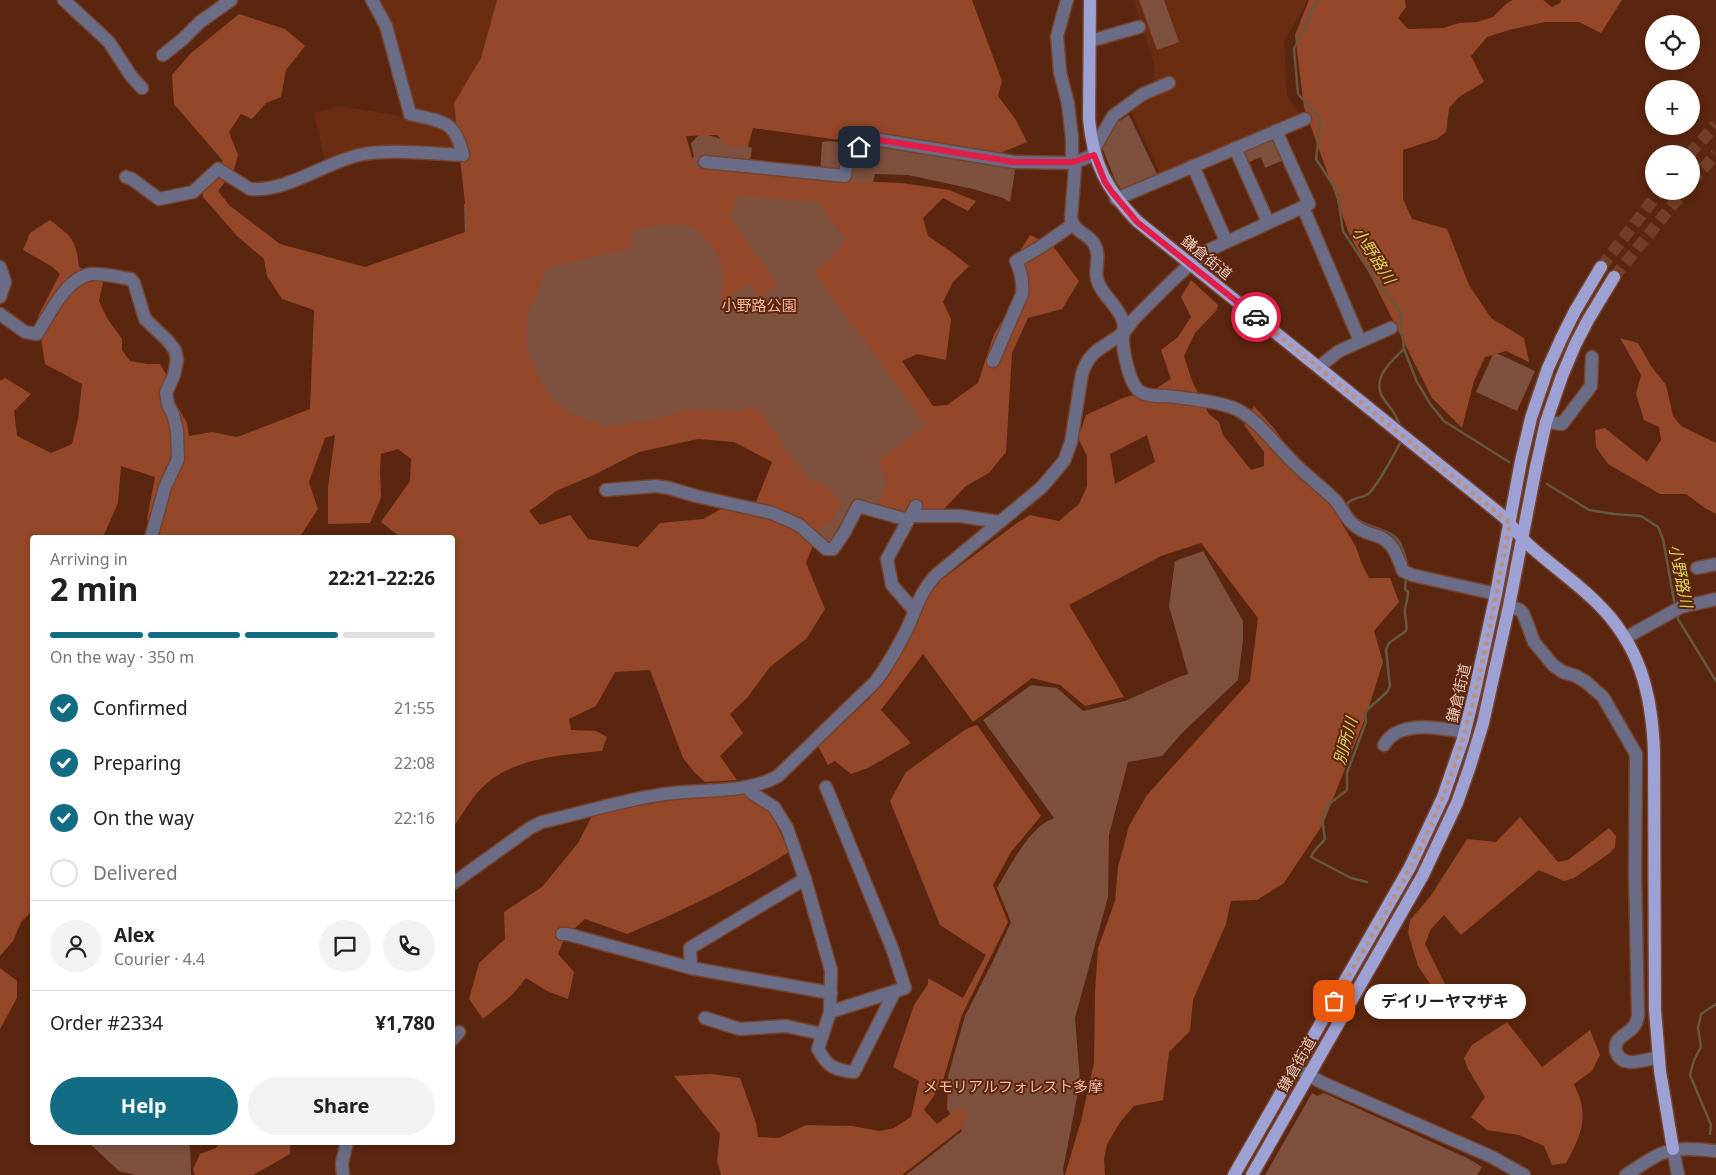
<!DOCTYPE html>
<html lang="en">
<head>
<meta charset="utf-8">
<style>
  body { margin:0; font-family:"Noto Sans","Noto Sans JP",sans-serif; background:#f2f2f2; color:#202124; height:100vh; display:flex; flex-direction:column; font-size:19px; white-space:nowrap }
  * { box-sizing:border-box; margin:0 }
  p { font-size:16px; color:#757577 }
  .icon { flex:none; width:28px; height:28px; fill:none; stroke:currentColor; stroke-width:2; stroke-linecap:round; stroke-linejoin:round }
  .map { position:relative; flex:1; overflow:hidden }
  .panel { position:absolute; left:30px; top:535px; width:425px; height:610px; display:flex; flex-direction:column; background:#fff; border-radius:5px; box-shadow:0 2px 8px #0003 }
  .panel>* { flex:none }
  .tools { position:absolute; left:1645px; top:15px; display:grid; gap:10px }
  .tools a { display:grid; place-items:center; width:55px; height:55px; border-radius:50%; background:#fff; box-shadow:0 2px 8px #0003; font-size:25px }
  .pin { position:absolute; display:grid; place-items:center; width:42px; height:42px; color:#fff; margin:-21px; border-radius:10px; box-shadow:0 2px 8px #0006 }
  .courier { position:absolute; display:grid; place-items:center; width:50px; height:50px; margin:-25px; border:4px solid #e11d48; border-radius:50%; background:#fff; color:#222; box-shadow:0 1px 6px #0007 }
  .bubble { position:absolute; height:35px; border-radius:18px; background:#fff; box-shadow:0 2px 8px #0003; font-size:16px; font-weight:700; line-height:35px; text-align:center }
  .head em { font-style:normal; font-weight:700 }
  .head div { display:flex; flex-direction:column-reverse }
  .head { display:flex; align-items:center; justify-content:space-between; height:85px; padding:0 20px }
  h1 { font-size:32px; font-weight:700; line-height:38px }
  .bar { display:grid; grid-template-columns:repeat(4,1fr); gap:8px 5px; align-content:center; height:60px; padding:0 20px }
  .bar i { height:6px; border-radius:4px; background:#e0e0e0 }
  .bar .active { background:#126d84 }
  .bar p { grid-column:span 4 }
  .line { display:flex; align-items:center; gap:12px; padding:0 20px; border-top:1px solid #e0e0e0 }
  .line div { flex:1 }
  .round { display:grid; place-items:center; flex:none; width:52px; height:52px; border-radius:26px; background:#f2f2f2 }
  ol { padding:0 20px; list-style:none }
  li { display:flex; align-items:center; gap:15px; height:55px }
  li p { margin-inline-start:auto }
  li .icon { padding:5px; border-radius:50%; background:#126d84; color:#fff; stroke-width:4 }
  li:last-child { color:#757577 }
  li i { width:28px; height:28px; border:2px solid #e0e0e0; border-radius:50% }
  .primary-button { display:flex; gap:10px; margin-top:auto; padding:10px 20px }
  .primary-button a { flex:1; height:58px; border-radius:30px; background:#126d84; color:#fff; font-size:20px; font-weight:700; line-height:58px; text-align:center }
  .primary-button a+a { background:#f2f2f2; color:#202124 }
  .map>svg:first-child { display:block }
</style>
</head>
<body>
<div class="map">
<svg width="1716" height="1175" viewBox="0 0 1716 1175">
  <rect width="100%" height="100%" fill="#5b260f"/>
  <g fill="#6a2d12">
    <polygon points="378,0 501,0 469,110 456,126 449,118 414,110"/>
    <polygon points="1133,0 1308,0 1284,42 1287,96 1299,114 1160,173 1131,111 1163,93 1158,82 1153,84 1155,66"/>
    <polygon points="339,106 407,117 443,128 455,143 454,152 394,148 326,166 314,113"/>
  </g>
  <g fill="#7e503e">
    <polygon points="1139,0 1164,0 1179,42 1157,50"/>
    <polygon points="1129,115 1158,176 1133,188 1121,189 1115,180 1102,147 1118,122"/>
    <path d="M701,133L752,148L749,167L820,177L822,142C832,140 842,142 850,149L863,139L1017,158L1010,202L1003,198L973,189L908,175L875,174L868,205L888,353L954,443L892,510L855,499L841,531L831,544L827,543L803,520L780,455L697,426L582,471L465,238L464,204L487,203L661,169L694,157L691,143Z"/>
    <polygon points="1277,138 1286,159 1265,168 1261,157 1245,164 1242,147"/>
    <polygon points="1494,352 1535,371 1517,411 1476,392"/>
    <path d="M1203,551L1243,621V640L1238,680L1182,733L1162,756L1128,762L1109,835L1108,897L1075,1018L1080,1081L1063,1170L1064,1175H906L962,1131L947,1109L948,1076L965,1016L993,961L1011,922L997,888C1011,865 1029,827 1054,818L983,720L1031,685L1057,688L1083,711L1125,701L1179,677L1188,674L1169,606L1175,561Z"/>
    <polygon points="1312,1093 1317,1096 1324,1093 1469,1159 1482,1167 1477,1175 1265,1175"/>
    <polygon points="89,1143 190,1143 191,1175 135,1175 119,1171"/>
  </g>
  <g fill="#944829" fill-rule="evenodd">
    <path d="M497,0H972L1002,81L998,96L1016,120L1027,142L1000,153L881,134L864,135L854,142L753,128L748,147L727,146L717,135L686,136L695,168L732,170L824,180L902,183L949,190L976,201L968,211L943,198L923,218L928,236L950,251L969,266L953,282L943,302L951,319L946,360L917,354L902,361L933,406L947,405L978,383L994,334L1016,299L1014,260L1030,235L1053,246L1079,281L1062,309L1028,318L1012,353L1006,452L989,473L966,486L942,511L891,512L877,508L887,482L878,461L926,425L814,273C827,263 837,254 845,239L818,202L739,195L728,216L778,284L760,298L749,283L721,303C724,276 725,256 703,236C699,233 695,228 691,227C671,221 649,227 630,231L633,248L547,267L527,316V350L540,382L553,401L572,414L605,427L655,419L688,410L741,411L756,406L800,469L810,481L823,483L842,503L831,522L820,528L806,563L825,609L807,638L770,667L747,698L730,714L743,733L720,756L737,780L705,782L695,773L683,758L650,670L615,672L596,706L569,719L571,730L596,731L607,737L602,751C563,755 516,757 485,785C473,795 462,815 453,828L452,538L400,537L381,522L410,481L411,459L398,449L381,454L380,469L381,498L370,523L328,524V487L335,435L325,438L309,482L318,509L299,538L156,537L147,519L155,477L121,466L118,503L103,537L32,538V911L21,922L13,941L0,956V381L5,378L31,394L14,411L17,436L51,453L72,444L78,419L82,384L45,364L38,316L60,274L51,266L23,250L30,233L50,220C72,237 76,239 79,267L103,282L99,301L107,318L122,339V350L130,361L147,364H160L167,376L171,395L187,423L189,436L212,432L237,437L310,409L314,310L282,299L267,276L264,259L237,236L203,197L202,184L223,161L174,104L172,75L190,54L239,14L285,29L305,46L286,70L281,97L266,103L252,119L241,114L229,132L238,155L234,170L218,191L229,205L280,244L365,267L468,231L454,103L481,58ZM698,439L734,442L772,462L756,502L737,500L703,519L660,523L638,547L588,539L570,515L540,525L529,511L558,490L594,475L639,452Z"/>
    <polygon points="1309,0 1405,0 1406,7 1398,18 1408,29 1443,28 1459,23 1477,22 1493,17 1507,3 1513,0 1543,0 1552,7 1560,3 1561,0 1622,0 1601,33 1579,22 1545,22 1509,30 1487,37 1471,56 1484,82 1459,97 1449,108 1446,132 1437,139 1403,150 1403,199 1412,219 1447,229 1469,285 1491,318 1524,338 1529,362 1506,351 1485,357 1474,381 1462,428 1432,398 1348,231 1304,107 1295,35"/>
    <path d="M1191,280L1218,305L1217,310L1195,333L1184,356L1192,381L1209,414L1219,422L1223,435L1251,470L1264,466V452L1244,425L1254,406L1273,427L1335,512L1356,547L1361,562L1369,578H1390L1399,602L1374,631L1383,662L1366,716L1323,824L1284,883L1257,900L1231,901L1226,924L1193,1000L1190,1031L1169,1052L1163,1100L1134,1106L1121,1121L1107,1144L1104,1159L1105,1175H1065L1081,1121L1094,1063L1095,992L1098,948L1115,901L1118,867L1129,826L1147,795L1250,681L1258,618L1201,543L1161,556L1069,605L1124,697L1085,706L1060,685L1032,678L973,722L923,654L881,710L911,743L868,768L851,774L835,761L828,765L818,746L871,697L889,658L929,589L1017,523L1030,515L1059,521L1079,504L1087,486V456L1078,438L1086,415L1123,398L1157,388L1171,379L1161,350L1178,337L1191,317L1181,297ZM1147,435L1155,462L1115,484L1110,454Z"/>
    <polygon points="1620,338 1638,343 1651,366 1666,385 1673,416 1681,426 1716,443 1716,514 1705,508 1686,494 1660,494 1608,464 1596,447 1595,430 1605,428 1647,462 1661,440 1659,427 1644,420 1636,394 1641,375"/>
    <polygon points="977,725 1041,816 1011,852 993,885 1008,922 962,1015 942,1084 924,1110 937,1124 961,1106 968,1115 960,1130 902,1175 721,1175 717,1161 720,1134 674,1076 712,1074 740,1078 756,1123 758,1137 779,1138 806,1125 852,1126 880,1131 894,1128 911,1117 919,1081 893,1067 914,1005 928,984 928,978 963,998 986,955 940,925 890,801 906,772 966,729"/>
    <path d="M742,792L769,808L789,852C738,884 683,911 627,934L585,919L565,937L558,954L574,972L568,999L547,991L526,978L512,995L483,1019L469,999L479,963L505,939L504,912L542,887L578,843L593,814L678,799Z"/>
    <polygon points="1520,817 1558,862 1568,860 1609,828 1616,836 1615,847 1610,853 1574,878 1564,881 1539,870 1461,935 1444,915 1431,929 1425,944 1449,992 1435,991 1418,966 1408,933 1410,920 1430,897 1467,839 1496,842"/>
    <polygon points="0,968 17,981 17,998 0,1029"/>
    <path d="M1507,1022L1542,1067L1590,1030L1600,1055L1592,1071L1574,1084C1576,1090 1580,1096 1581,1103C1587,1124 1576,1145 1566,1163L1552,1165L1544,1146L1519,1135L1487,1130L1471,1117L1485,1097L1468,1069L1464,1058L1472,1045Z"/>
    <polygon points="219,1143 290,1143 290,1154 253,1175 195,1175 193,1169 200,1154 216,1148"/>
  </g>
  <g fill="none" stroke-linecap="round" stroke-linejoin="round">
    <g stroke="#655841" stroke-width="2.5">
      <polyline points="1317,0 1294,49 1298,94 1321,119 1316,159 1337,191 1343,231 1376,281 1400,311 1404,349 1417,382 1431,405 1444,421 1509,462"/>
      <path d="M1400,426C1395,410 1389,408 1382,396C1372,378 1392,360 1404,349"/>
      <path d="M1400,443C1395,453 1376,488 1368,494C1361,499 1352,497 1347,504C1354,528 1377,524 1394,536C1401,541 1405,555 1407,564"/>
      <polyline points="1547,484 1589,510 1614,514 1641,516 1658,527 1663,539 1675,606"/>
      <polyline points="1677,614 1678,619 1716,681"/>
      <path d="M1367,882L1351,878L1311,857C1313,850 1320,846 1325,839L1322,818L1328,805L1347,790V773L1366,722L1365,712L1387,692L1390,686L1386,650L1389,643L1406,631C1408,623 1404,616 1405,609C1406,603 1408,598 1408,592L1405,589L1406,578"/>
      <polyline points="1710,1134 1711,1125 1690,1075 1694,1060 1701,1047 1698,1028 1701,1014 1716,1004"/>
    </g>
    <g stroke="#713e29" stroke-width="12" stroke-dasharray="12 6" stroke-linecap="butt">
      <polyline points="1689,154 1716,125"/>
      <polyline points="1691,182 1716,154"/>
      <polyline points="1601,267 1660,191"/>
      <polyline points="1614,277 1684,191"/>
    </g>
    <g stroke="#75432e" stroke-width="15">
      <g id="minor">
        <polyline points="64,0 109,42 131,76 142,88"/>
        <path d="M1067,0L1057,36L1060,72L1068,104L1072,138V155L1075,168L1071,218C1073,231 1086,233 1093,242C1102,255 1094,267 1097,279C1101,295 1118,305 1123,321C1125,328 1123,333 1123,340C1123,352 1129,381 1138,390C1147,398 1163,395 1175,397C1193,399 1214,401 1231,407C1253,414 1274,443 1290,459C1304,474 1321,486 1335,500C1342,508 1345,517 1353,524C1361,532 1370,533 1380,537C1394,543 1398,558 1403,571L1412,575L1496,594"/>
        <polyline points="1090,41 1139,27"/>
        <polyline points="163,55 183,39 200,22 231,0"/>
        <polyline points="1276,131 1309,204 1303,207"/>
        <polyline points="1235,148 1268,222"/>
        <polyline points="1093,151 1113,116 1143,94 1169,83"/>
        <path d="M705,162L845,176C846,155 858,142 880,140L1014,162L1073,163L1094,155"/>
        <polyline points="1193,166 1226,241"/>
        <path d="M126,177L132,179L159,199L193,192L218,169L250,189C287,192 324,163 359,155C389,148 432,154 463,155C455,119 442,122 410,114L386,26L372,0"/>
        <polyline points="1116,199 1305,119"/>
        <polyline points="0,267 5,282 0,297"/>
        <path d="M0,314L25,332L37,334C49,315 66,278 91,274C104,273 118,277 131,279L134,283L145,319L167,340L175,350L177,360L174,375L166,393L168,405L173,414L177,431L178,459L165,487L151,538"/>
        <path d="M993,361L1022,294C1023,283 1021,271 1016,261L1039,248L1072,225"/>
        <polyline points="1319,367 1339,351 1391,328"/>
        <polyline points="1546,422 1562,424 1591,386 1592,357"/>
        <polyline points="606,490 656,486 669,488 696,496 772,513 799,525 826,549 833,549 844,533 858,506 908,520"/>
        <polyline points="910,516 960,516 1000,522"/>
        <polyline points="1697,568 1716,564"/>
        <path d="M1509,606L1520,610L1523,613L1534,642L1553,665L1563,672L1576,676L1586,682L1603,697L1636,754L1635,873L1638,1016C1635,1032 1627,1030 1618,1040C1616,1043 1615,1047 1616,1051C1621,1070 1647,1059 1659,1057"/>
        <polyline points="914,610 892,585 887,559 916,506"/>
        <polyline points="1625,638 1681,607 1716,599"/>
        <path d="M1384,745C1398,719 1440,728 1465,732"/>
        <path d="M747,787L752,793L774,807L787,828L805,879L831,970L830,1012L818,1049C827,1066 834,1070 854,1072L894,993"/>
        <polyline points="826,787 892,948 905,988 830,1012"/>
        <path d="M452,884L530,828L542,822C586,812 629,798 673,793C707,789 749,793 778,776L875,682C888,666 897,648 907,629C917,608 919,593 936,575L1042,487L1064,461L1071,442L1082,374C1090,348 1105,348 1124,332C1128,328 1131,322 1136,317C1159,294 1182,269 1209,250L1303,207L1360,341"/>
        <polyline points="562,934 567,934 691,968 831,993"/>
        <polyline points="691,968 690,948 805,879"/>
        <polyline points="705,1018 740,1029 786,1026 822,1034"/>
        <polyline points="452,1040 459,1032"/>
        <polyline points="1296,1068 1323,1083 1492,1157 1524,1175"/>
        <polyline points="1673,1149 1678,1175"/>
        <polyline points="343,1175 342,1163 347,1142"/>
        <path d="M1626,1175C1665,1149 1669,1146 1716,1151"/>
      </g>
    </g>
    <g stroke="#75432e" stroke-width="15">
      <g id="major">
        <path d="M1090,0L1089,119C1093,164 1107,190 1137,221L1504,517C1513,527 1520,537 1530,546C1551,565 1576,582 1597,603C1640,645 1652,694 1654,752L1655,1010L1660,1071L1673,1149"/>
        <polyline points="1234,1175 1410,867 1443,797 1463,739 1475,690 1496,594 1521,461 1531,418 1548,368 1562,337 1575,311 1601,267"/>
        <polyline points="1252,1175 1423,875 1457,803 1470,766 1483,723 1509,606 1536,467 1546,422 1562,376 1575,345 1588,320 1614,277"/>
      </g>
    </g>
    <use href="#minor" stroke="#6b6d86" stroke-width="12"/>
    <use href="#major" stroke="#9ea1d3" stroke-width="12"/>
  </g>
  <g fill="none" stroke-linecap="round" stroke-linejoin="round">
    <path stroke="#b9907f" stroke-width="5" stroke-dasharray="0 9" d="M1256,317L1510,523C1491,615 1478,709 1443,796C1415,868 1372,934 1334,1001"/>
    <polyline stroke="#e11d48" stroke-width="6" points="859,147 866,142 880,140 1014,162 1073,162 1094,155 1105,182 1112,192 1137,222 1256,317"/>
  </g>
  <g text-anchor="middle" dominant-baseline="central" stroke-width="4" stroke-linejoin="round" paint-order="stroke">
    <g font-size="15" fill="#ebc9bc" stroke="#5b260f">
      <text transform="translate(1207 257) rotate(39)">鎌倉街道</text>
      <text transform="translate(1458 693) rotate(-77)">鎌倉街道</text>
      <text transform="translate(1296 1064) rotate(-60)">鎌倉街道</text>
    </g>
    <g font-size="15" fill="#f9b79e" stroke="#5b260f">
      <text x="759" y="305">小野路公園</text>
      <text x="1013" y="1086">メモリアルフォレスト多摩</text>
    </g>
    <g font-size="16" font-style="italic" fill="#e2d25a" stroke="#5b260f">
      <text transform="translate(1374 255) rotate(57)">小野路川</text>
      <text transform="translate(1681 576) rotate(79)">小野路川</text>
      <text transform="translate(1345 741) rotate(-74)">別所川</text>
    </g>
  </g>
</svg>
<div class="tools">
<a><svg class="icon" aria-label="locate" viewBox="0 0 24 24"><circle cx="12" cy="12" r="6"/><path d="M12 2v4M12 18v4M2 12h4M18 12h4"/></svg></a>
<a>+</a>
<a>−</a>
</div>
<div class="pin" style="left:1334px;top:1001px;background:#ea580c"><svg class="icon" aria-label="bag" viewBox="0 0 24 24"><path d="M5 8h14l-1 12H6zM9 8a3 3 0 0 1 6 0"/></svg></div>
<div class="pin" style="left:859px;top:147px;background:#1f2937"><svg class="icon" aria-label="home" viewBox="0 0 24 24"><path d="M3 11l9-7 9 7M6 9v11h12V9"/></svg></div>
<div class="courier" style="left:1256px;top:317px"><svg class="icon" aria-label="car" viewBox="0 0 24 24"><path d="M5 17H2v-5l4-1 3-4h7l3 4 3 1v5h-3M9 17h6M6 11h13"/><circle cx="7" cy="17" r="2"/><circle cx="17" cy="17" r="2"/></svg></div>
<div class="bubble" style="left:1364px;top:984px;width:162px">デイリーヤマザキ</div>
<section class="panel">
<div class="head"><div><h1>2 min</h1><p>Arriving in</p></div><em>22:21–22:26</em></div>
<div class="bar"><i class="active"></i><i class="active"></i><i class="active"></i><i></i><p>On the way · 350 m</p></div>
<ol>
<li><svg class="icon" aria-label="check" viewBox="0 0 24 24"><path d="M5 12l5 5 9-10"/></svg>Confirmed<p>21:55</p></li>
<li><svg class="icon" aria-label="check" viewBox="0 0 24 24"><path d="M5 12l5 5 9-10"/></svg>Preparing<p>22:08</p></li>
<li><svg class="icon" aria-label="check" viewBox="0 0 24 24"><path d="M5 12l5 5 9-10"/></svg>On the way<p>22:16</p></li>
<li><i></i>Delivered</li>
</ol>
<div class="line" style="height:90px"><a class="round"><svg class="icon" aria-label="person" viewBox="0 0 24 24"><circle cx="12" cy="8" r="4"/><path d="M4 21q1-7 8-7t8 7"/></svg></a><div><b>Alex</b><p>Courier · 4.4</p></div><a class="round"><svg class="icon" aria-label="chat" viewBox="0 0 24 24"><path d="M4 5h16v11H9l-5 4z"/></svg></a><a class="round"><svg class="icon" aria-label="phone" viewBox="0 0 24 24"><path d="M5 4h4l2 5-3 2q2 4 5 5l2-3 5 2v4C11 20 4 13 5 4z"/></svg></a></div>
<div class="line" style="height:65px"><div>Order #2334</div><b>¥1,780</b></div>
<div class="primary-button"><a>Help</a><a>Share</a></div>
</section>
</div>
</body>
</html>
